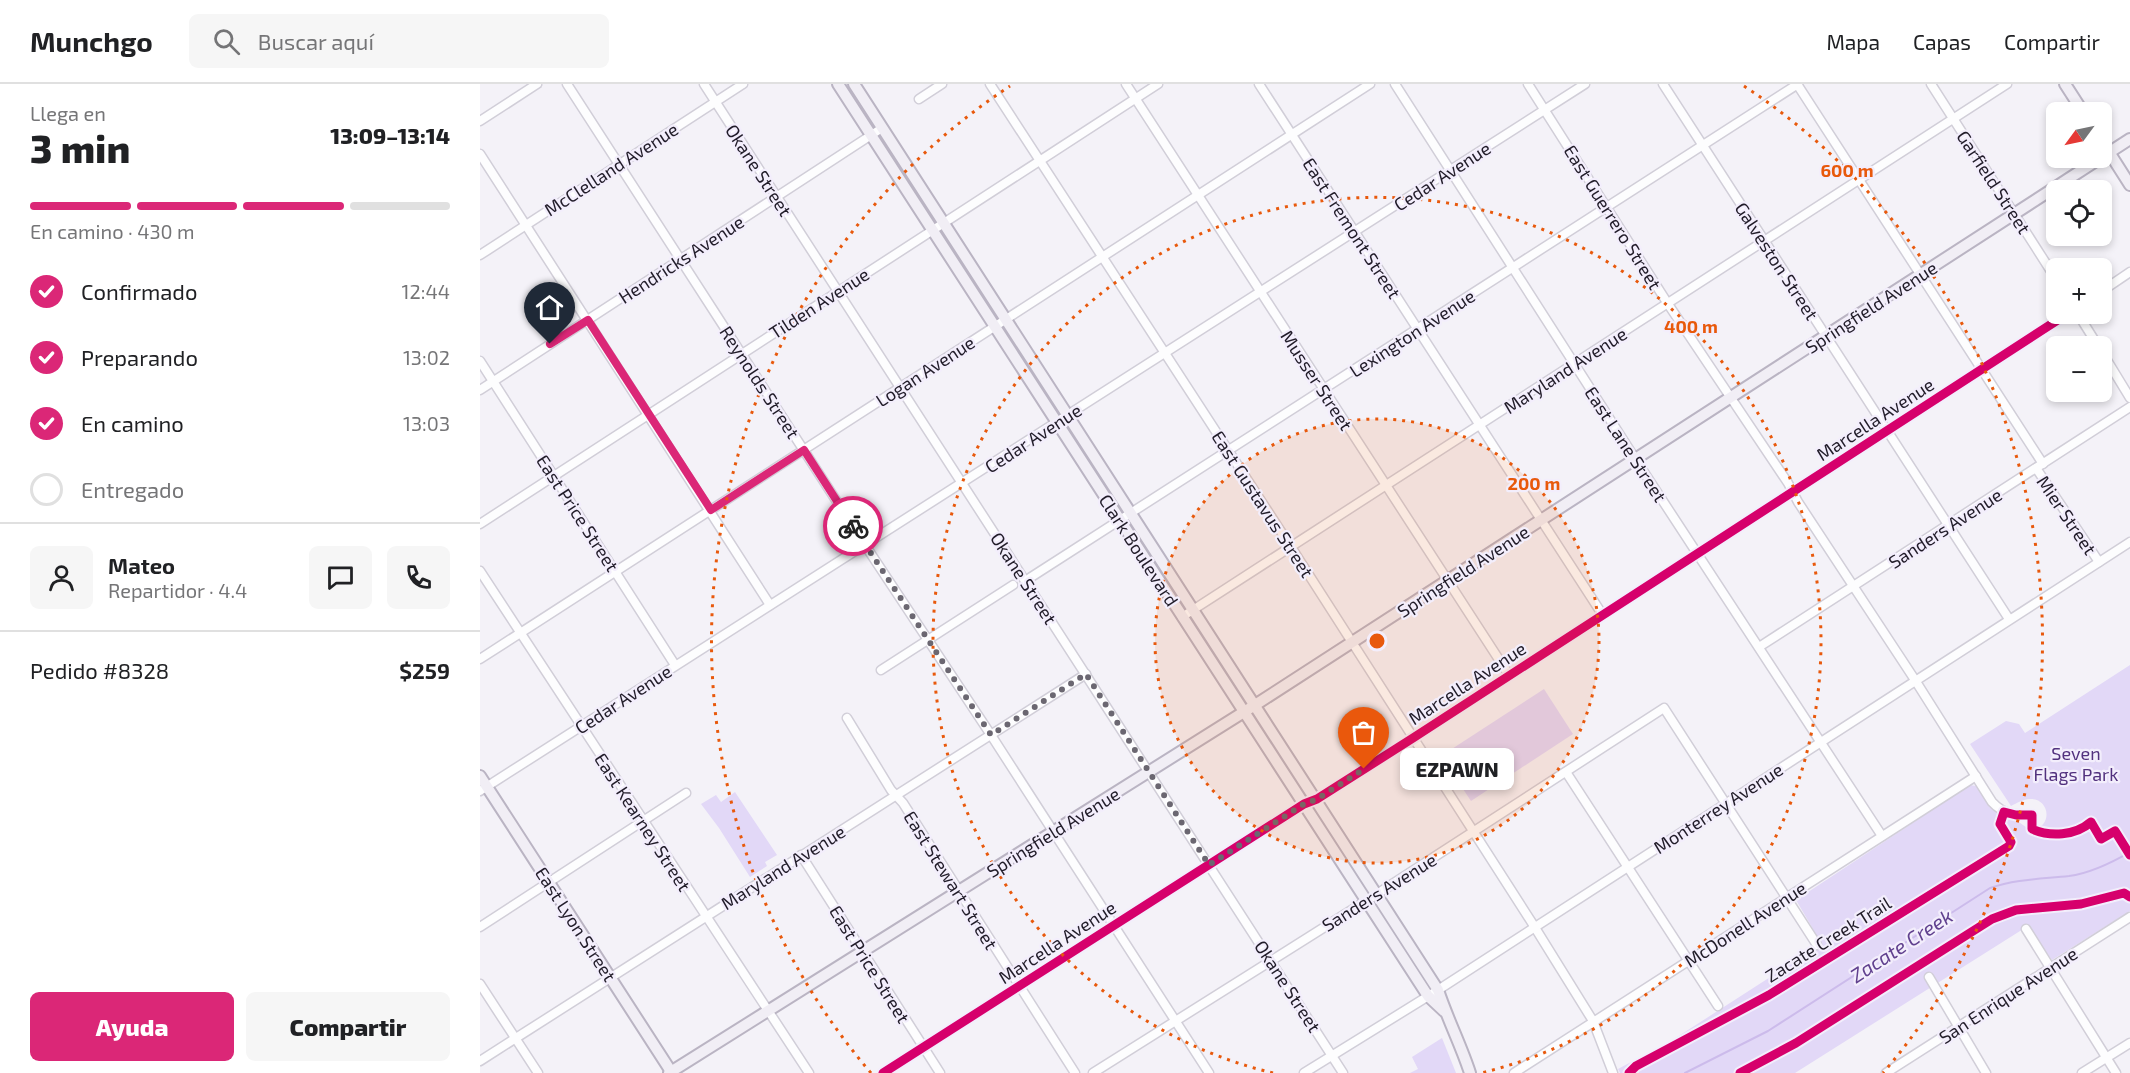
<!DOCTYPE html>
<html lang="es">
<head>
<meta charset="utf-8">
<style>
  body { margin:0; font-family:"Exo 2",sans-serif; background:#f6f6f6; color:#202124; height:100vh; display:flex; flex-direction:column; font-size:22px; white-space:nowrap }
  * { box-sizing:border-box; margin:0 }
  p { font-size:20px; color:#757577 }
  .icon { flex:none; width:33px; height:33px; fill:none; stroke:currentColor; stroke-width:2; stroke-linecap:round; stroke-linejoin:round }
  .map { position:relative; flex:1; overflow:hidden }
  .side { display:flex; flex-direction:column; background:#fff; width:480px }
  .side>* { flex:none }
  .needle { width:39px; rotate:237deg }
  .fabs { position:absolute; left:1566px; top:18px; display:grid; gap:12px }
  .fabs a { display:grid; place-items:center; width:66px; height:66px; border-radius:9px; background:#fff; box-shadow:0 3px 9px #0003; font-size:30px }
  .pin { position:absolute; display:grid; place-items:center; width:51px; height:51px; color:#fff; margin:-62px -26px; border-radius:50% 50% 50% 0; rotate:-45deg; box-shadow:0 0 6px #0007 }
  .pin .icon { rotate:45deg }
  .courier { position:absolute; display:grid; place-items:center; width:60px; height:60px; margin:-30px; border:4px solid #db2777; border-radius:50%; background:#fff; color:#222; box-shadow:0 2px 8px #0007 }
  .bubble { position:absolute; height:42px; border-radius:9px; background:#fff; box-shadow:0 3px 9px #0003; font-size:20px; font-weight:800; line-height:42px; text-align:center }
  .overview em { font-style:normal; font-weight:800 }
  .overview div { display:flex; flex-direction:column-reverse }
  .overview { display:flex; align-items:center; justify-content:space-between; height:102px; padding:0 30px }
  h1 { font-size:39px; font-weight:800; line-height:45px }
  .bar { display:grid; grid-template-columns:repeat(4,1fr); gap:9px 6px; align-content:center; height:72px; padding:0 30px }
  .bar i { height:8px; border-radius:4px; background:#e0e0e0 }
  .bar .current { background:#db2777 }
  .bar p { grid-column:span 4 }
  .line { display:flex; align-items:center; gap:15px; padding:0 30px; border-top:2px solid #e0e0e0 }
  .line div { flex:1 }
  .round { display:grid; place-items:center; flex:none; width:63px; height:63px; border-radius:9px; background:#f6f6f6 }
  ol { padding:0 30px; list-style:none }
  li { display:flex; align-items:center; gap:18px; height:66px }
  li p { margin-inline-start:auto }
  li .icon { padding:6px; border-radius:50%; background:#db2777; color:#fff; stroke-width:4 }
  li:last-child { color:#757577 }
  li i { width:33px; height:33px; border:3px solid #e0e0e0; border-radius:50% }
  .action { display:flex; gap:12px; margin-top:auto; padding:12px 30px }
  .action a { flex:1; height:69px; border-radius:9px; background:#db2777; color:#fff; font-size:24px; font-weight:800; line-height:69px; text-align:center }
  .action a+a { background:#f6f6f6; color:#202124 }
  header { display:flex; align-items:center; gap:36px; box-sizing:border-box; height:84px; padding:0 30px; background:#fff; border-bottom:2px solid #e0e0e0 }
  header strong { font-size:28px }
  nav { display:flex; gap:33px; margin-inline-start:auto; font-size:21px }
  .search { width:420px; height:54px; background:#f6f6f6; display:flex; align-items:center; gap:15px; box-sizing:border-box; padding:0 21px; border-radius:9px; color:#757577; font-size:22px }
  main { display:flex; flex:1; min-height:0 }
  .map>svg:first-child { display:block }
</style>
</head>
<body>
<header>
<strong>Munchgo</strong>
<div class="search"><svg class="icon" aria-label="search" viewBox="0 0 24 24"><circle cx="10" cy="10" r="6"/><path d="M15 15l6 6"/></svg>Buscar aquí</div>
<nav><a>Mapa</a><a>Capas</a><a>Compartir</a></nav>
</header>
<main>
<section class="side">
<div class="overview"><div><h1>3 min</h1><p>Llega en</p></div><em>13:09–13:14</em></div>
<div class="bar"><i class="current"></i><i class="current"></i><i class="current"></i><i></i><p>En camino · 430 m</p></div>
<ol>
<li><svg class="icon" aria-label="check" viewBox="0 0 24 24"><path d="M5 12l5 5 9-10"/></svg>Confirmado<p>12:44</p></li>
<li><svg class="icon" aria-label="check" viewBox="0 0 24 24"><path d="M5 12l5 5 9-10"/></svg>Preparando<p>13:02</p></li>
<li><svg class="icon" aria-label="check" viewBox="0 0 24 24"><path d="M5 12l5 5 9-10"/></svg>En camino<p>13:03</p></li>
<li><i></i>Entregado</li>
</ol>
<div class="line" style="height:108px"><a class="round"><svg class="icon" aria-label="person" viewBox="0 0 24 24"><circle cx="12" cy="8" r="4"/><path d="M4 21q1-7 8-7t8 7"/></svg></a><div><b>Mateo</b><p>Repartidor · 4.4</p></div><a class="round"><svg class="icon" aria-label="chat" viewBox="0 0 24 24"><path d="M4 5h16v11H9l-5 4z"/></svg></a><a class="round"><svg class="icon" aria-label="phone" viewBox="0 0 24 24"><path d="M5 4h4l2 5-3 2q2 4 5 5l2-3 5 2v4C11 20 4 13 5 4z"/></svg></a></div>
<div class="line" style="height:78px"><div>Pedido #8328</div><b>$259</b></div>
<div class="action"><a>Ayuda</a><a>Compartir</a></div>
</section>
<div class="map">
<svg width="1650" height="989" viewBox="0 0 1650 989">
  <rect width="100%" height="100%" fill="#f4f2f8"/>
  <g fill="#e2d8f7">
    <path d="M1650,581V827L1572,876L1548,842L1315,989H1140L1138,985L1194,955L1334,865L1340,857L1316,816L1490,701L1496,702L1518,731L1536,736L1550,746C1574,744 1570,714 1550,715C1543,715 1537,719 1531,722L1490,660L1526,637L1539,640L1545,649Z"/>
    <polygon points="1064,605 1093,650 991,717 961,672"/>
    <polygon points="255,708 297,771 285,778 287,782 270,793 239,744 221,720 236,711 241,718"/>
    <polygon points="962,954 976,989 930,989 938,985 932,973"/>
  </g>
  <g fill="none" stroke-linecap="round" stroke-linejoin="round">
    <path stroke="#ccbbeb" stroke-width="2" d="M1205,989L1288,947L1510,804C1536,795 1562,795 1589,792C1611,789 1631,779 1650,768"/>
    <g stroke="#d1ced8" stroke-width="11">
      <g id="minor">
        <polyline points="87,0 385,461 511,651 729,989"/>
        <polyline points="224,0 863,989"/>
        <polyline points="510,0 811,463 1054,842 1113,937 1133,989"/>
        <polyline points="646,0 1029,591"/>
        <polyline points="779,0 1122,530"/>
        <polyline points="915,0 1156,376 1402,752"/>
        <path d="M1048,0L1188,220L1308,399L1318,418L1435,596L1512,718C1524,731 1535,731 1552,731"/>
        <polyline points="1183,0 1529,535"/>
        <polyline points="1317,0 1563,380"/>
        <polyline points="1451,0 1576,195"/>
        <polyline points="439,15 462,0"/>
        <polyline points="0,37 57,0"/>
        <polyline points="0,70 290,521"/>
        <polyline points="0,171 263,0"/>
        <polyline points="1622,207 1650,188"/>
        <polyline points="1598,230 1618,262"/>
        <polyline points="1622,268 1650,314"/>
        <polyline points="0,277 195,581"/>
        <polyline points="0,306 402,44"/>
        <polyline points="1556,384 1619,478"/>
        <polyline points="0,440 678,0"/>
        <polyline points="0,487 329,989"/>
        <polyline points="545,497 1318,0"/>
        <polyline points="702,533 1527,0"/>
        <polyline points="1279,563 1650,323"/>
        <polyline points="0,575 890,0"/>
        <polyline points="401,586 533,501"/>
        <polyline points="367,634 411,706 423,719 595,989"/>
        <polyline points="1086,688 1238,922"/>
        <polyline points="0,707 1105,0"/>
        <polyline points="321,771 460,989"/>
        <polyline points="0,843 206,709"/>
        <polyline points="1546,845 1636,989"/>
        <polyline points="1449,893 1506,989"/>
        <polyline points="0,900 58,989"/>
        <polyline points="0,977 606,590"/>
        <polyline points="403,989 824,720 837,715 933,654 1587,230"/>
        <polyline points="613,989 897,810 1184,624 1337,861"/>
        <polyline points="824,989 958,906 1650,458"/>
        <polyline points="1034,989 1496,692"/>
        <polyline points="1406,989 1650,833"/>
        <polyline points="1602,989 1650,959"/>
      </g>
    </g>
    <g stroke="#bab4c3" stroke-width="14">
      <g id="major">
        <polyline points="358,0 948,912 964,927"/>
        <path d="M374,0L958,906C967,934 981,961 990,989"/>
        <polyline points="1585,0 1603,28"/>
        <polyline points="1622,57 1650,101"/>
        <polyline points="0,692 192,989"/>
        <polyline points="189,989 775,621 1650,55"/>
      </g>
    </g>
    <use href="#minor" stroke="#fdfdfe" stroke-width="8"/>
    <use href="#major" stroke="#f1eef5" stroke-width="10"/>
    <g stroke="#f3eefc" stroke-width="13">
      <g id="cycleway">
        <polyline points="403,989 824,720 837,715 933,654 1587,230"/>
        <path d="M1149,989L1156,982L1289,911L1529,762L1531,758L1520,740L1524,728L1536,731H1552V745C1570,753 1595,752 1611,738L1621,755L1635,747L1650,771"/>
        <polyline points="1260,989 1316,959 1512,835 1536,826 1601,820 1644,809 1650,813"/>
      </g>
    </g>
    <use href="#cycleway" stroke="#d6006c" stroke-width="9"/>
  </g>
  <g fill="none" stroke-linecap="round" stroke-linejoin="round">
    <polyline stroke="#6b6771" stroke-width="6" stroke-dasharray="0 10.8" points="373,442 511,651 606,590 729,781 824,720 837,715 884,685"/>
    <polyline stroke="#db2777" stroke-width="8" points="70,260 108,236 231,426 324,366 373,442"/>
  </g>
  <circle cx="897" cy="557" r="222" fill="#e8590c" fill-opacity=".12"/>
  <g fill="none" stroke="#e8590c" stroke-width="3" stroke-dasharray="3 6">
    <circle cx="897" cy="557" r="222"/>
    <path d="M793 989A444 444 0 1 1 1001 989"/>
    <path d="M391 989A665 665 0 0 1 530 2M1264 2A665 665 0 0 1 1403 989"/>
  </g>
  <g text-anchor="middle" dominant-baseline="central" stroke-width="4.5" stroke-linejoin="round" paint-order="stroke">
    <g font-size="18" fill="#211c29" stroke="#f3eefc">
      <text transform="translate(131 85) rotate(-33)">McClelland Avenue</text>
      <text transform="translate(279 86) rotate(57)">Okane Street</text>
      <text transform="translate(962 92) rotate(-33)">Cedar Avenue</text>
      <text transform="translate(1514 98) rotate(57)">Garfield Street</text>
      <text transform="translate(1133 133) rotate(58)">East Guerrero Street</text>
      <text transform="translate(872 144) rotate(57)">East Fremont Street</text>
      <text transform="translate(201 175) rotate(-33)">Hendricks Avenue</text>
      <text transform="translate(1297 177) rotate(57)">Galveston Street</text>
      <text transform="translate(339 219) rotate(-33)">Tilden Avenue</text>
      <text transform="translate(1391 223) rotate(-33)">Springfield Avenue</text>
      <text transform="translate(932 249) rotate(-33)">Lexington Avenue</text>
      <text transform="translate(1085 286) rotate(-33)">Maryland Avenue</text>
      <text transform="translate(445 287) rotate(-33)">Logan Avenue</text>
      <text transform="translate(837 296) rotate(57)">Musser Street</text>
      <text transform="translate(280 298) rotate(57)">Reynolds Street</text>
      <text transform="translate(1395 335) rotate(-33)">Marcella Avenue</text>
      <text transform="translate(553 354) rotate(-33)">Cedar Avenue</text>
      <text transform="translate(1146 360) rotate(57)">East Lane Street</text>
      <text transform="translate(783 420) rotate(57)">East Gustavus Street</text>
      <text transform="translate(98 429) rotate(57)">East Price Street</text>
      <text transform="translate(1587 431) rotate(56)">Mier Street</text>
      <text transform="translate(1465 444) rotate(-33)">Sanders Avenue</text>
      <text transform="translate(659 466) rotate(57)">Clark Boulevard</text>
      <text transform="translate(983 487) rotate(-33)">Springfield Avenue</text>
      <text transform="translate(544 494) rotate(57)">Okane Street</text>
      <text transform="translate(987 599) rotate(-33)">Marcella Avenue</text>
      <text transform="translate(143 615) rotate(-33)">Cedar Avenue</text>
      <text transform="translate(1238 724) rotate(-33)">Monterrey Avenue</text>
      <text transform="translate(163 738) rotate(57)">East Kearney Street</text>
      <text transform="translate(573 748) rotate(-32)">Springfield Avenue</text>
      <text transform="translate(303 783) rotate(-32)">Maryland Avenue</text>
      <text transform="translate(471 796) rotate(58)">East Stewart Street</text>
      <text transform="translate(899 808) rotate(-32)">Sanders Avenue</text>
      <text transform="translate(96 840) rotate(57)">East Lyon Street</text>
      <text transform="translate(1265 840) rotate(-33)">McDonell Avenue</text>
      <text transform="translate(1348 855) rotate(-32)">Zacate Creek Trail</text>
      <text transform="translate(577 858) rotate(-33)">Marcella Avenue</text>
      <text transform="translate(390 880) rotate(58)">East Price Street</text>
      <text transform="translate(808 902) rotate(57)">Okane Street</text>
      <text transform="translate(1528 911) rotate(-33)">San Enrique Avenue</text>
    </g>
    <g font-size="18" fill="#52317e" stroke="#f3eefc">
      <text x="1596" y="669">Seven<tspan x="1596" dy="21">Flags Park</tspan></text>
    </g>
    <g font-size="20" font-style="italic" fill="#61418f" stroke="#f3eefc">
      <text transform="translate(1421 861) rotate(-33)">Zacate Creek</text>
    </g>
  </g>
  <circle cx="897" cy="557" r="9" fill="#e8590c" stroke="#f3eefc" stroke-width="3"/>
  <g font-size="18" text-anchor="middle" font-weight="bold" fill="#e8590c" stroke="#f3eefc" stroke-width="4.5" stroke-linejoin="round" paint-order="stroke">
    <text x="1367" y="93">600 m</text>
    <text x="1211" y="249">400 m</text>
    <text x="1054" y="406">200 m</text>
  </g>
</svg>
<div class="fabs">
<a><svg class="needle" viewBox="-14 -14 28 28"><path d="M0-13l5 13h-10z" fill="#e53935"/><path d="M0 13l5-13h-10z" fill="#757577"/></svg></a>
<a><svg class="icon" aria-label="locate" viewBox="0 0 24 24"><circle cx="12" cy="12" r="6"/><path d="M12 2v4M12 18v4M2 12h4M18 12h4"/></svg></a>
<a>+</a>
<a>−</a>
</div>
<div class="pin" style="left:884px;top:685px;background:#ea580c"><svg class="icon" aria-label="bag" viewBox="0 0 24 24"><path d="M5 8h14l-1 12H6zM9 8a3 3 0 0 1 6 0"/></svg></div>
<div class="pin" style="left:70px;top:260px;background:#1f2937"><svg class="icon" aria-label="home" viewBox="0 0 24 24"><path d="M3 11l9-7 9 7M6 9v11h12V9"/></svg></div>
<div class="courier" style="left:373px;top:442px"><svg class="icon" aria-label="bike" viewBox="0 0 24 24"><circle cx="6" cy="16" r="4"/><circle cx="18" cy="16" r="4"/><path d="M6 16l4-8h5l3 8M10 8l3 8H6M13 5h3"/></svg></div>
<div class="bubble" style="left:920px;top:664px;width:114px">EZPAWN</div>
</div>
</main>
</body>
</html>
